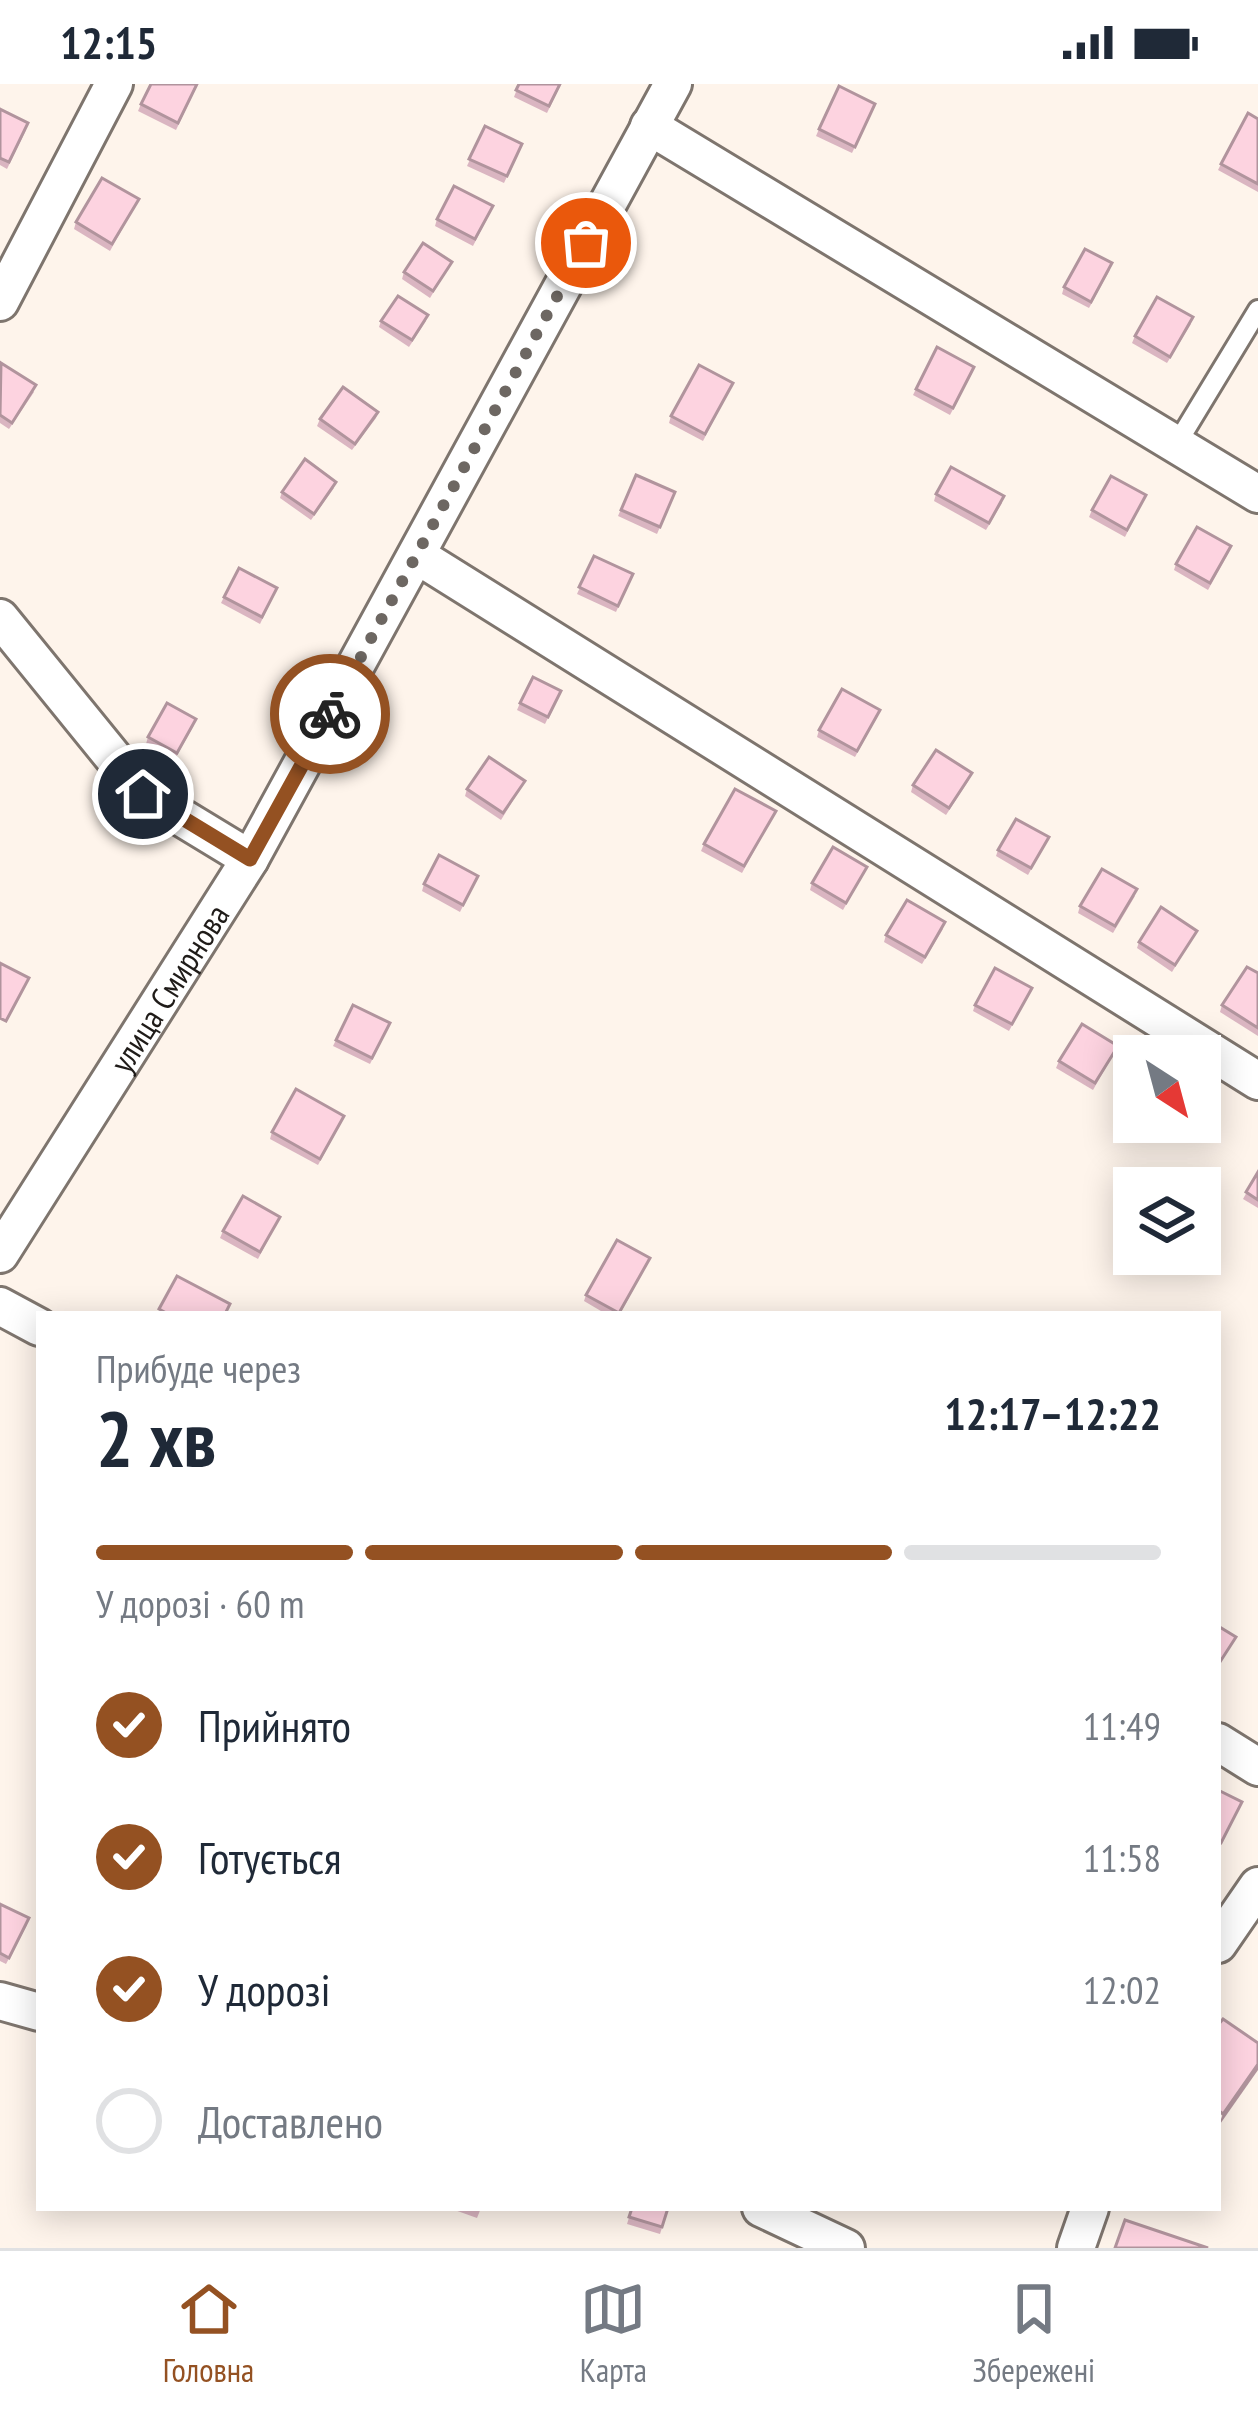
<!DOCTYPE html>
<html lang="uk">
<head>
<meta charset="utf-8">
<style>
  body { margin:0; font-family:"PT Sans Narrow",sans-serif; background:#f2f2f3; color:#1f2937; height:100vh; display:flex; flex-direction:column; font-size:45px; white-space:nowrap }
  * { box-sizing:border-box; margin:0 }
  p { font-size:39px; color:#747a83 }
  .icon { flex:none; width:66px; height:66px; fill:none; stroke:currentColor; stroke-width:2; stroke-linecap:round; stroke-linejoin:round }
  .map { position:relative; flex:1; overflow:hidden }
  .panel { position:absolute; left:36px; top:1227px; width:1185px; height:900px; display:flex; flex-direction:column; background:#fff; border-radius:0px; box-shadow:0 6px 30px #0003 }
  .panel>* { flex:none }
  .needle { width:78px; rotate:144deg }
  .tools { position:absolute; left:1113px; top:951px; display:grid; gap:24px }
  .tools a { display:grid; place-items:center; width:108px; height:108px; border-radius:0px; background:#fff; box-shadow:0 6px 30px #0003; font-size:60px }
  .pin { position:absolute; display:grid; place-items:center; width:102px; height:102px; color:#fff; margin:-51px; border:6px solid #fff; border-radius:50%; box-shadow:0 3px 12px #0007 }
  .courier { position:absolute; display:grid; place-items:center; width:120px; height:120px; margin:-60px; border:9px solid #945122; border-radius:50%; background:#fff; color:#222; box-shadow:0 3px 15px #0007 }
  .head em { font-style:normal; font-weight:700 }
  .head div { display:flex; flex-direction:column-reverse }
  .head { display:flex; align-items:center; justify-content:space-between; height:204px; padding:0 60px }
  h1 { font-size:78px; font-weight:700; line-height:90px }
  .bar { display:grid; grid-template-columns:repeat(4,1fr); gap:18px 12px; align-content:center; height:144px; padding:0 60px }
  .bar i { height:15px; border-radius:9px; background:#e0e1e3 }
  .bar .selected { background:#945122 }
  .bar p { grid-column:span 4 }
  ol { padding:0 60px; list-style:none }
  li { display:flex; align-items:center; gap:36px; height:132px }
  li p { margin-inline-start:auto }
  li .icon { padding:12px; border-radius:50%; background:#945122; color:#fff; stroke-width:4 }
  li:last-child { color:#747a83 }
  li i { width:66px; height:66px; border:6px solid #e0e1e3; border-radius:50% }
  .status { display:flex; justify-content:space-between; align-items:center; height:84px; padding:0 60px; background:#fff; direction:ltr }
  .status svg { height:33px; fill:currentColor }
  .tab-bar { display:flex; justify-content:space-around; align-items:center; height:168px; border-top:3px solid #e0e1e3; background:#fff; font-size:33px; color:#747a83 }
  .tab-bar a { display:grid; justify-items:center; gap:6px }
  .tab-bar .selected { color:#945122 }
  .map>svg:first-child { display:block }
</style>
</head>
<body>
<div class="status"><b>12:15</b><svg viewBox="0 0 49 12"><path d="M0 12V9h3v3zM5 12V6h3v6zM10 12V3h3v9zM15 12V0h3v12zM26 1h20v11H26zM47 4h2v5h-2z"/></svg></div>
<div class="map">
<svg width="1258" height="2164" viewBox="0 0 1258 2164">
  <rect width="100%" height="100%" fill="#fef4eb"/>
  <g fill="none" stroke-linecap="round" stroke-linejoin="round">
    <g stroke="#7e756e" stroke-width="24">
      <polyline id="service" points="1176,361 1258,226"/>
    </g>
    <g stroke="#7e756e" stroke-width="42">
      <g id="minor">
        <polyline points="649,42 1258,410"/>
        <polyline points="0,218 114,0"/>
        <polyline points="418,472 1258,997"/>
        <polyline points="0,534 143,710 250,775"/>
        <path id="s1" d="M0,1170L250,775L673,0"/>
        <polyline points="0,1222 39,1243"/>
        <polyline points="1218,1658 1258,1683"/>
        <polyline points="1218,1860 1258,1802"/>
        <polyline points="0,1917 39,1928"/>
        <polyline points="761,2124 846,2164"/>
        <polyline points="1076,2164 1090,2124"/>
      </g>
    </g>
    <use href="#service" stroke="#fff" stroke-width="18"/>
    <use href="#minor" stroke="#fff" stroke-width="36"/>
  </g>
  <g fill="#dab5c1">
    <polygon points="198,0 176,46 138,27 141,20"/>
    <polygon points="519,0 561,0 547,29 514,13"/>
    <polygon points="875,20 852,69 816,52 819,45"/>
    <polygon points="0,25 26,46 7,85 0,81"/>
    <polygon points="1258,35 1258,108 1218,86 1221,80"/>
    <polygon points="485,42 522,60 504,99 467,82"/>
    <polygon points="139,115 110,167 74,145 76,138"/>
    <polygon points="490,129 473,162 435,142 437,135"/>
    <polygon points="452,178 430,214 402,195 404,188"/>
    <polygon points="1110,186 1089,224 1062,210 1064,203"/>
    <polygon points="381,237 426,237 409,263 379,243"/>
    <polygon points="1191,240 1167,279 1132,259 1135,252"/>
    <polygon points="0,280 34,308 9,345 0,339"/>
    <polygon points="972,289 950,331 913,311 916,305"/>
    <polygon points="733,299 703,357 669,339 671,332"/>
    <polygon points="378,328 376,334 352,366 317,342 320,335"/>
    <polygon points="636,391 675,408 657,450 618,432"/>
    <polygon points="334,404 311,436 280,414 282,408"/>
    <polygon points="936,410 1002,419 986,446 934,417"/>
    <polygon points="1146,411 1125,453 1089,433 1092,426"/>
    <polygon points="1229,468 1208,506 1174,486 1176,480"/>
    <polygon points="594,472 633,490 616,528 577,510"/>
    <polygon points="274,511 260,540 221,519 224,513"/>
    <polygon points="561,607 545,640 517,626 520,619"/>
    <polygon points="877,633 855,673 817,653 819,646"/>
    <polygon points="194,641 175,675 146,660 148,653"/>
    <polygon points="969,696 946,731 911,708 913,701"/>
    <polygon points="525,697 501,736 465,712 467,705"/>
    <polygon points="776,727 742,789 701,767 704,760"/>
    <polygon points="1049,753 1028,791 996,772 998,766"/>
    <polygon points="867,783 843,826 810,806 812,799"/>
    <polygon points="478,792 460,828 422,807 424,800"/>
    <polygon points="1135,812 1113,849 1078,829 1080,822"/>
    <polygon points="943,845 922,880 884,858 886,851"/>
    <polygon points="1197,847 1172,888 1137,864 1139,858"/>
    <polygon points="1258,889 1258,952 1220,928 1222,921"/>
    <polygon points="1032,904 1009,947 973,927 975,921"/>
    <polygon points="387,946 370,980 333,962 336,956"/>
    <polygon points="1118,962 1093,1006 1056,984 1059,977"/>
    <polygon points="1134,1025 1134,1038 1162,1038 1155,1052 1128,1039"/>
    <polygon points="341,1039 318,1081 270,1055 272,1048"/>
    <polygon points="1258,1088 1258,1124 1243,1115"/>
    <polygon points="280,1133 258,1175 220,1154 223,1147"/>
    <polygon points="650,1174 620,1230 606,1230 584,1217 586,1211"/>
    <polygon points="0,1820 27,1841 6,1880 0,1877"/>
    <polygon points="449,2124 481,2124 477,2134"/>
    <polygon points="632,2124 668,2124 660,2150 627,2140"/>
  </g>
  <polygon fill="#b1949d" points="1258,1980 1258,1986 1218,2043 1223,2030"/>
  <g fill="#fdd3e0" stroke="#b1949d" stroke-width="3">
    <polygon points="151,0 197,0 178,39 141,20"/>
    <polygon points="519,0 560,0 549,22 516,6"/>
    <polygon points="839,2 875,20 855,63 819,45"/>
    <polygon points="0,25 28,39 9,78 0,74"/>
    <polygon points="1248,29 1258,35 1258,100 1221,80"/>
    <polygon points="485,42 522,60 507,92 469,75"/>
    <polygon points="102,94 139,115 112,160 76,138"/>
    <polygon points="454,102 493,122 475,155 437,135"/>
    <polygon points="423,159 452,178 433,207 404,188"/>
    <polygon points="1085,165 1112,179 1091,218 1064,203"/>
    <polygon points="398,212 428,231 412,256 381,237"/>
    <polygon points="1157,213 1193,233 1170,273 1135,252"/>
    <polygon points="937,263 974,283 953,324 916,305"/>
    <polygon points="1,279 36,301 12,339 0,331"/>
    <polygon points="699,281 733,299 705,350 671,332"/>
    <polygon points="343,303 378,328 355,360 320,335"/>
    <polygon points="305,375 336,398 314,430 282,408"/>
    <polygon points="951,383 1004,412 989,439 936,410"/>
    <polygon points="636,391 675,408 660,443 621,426"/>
    <polygon points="1111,392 1146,411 1127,446 1092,426"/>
    <polygon points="1197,443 1231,462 1210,499 1176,480"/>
    <polygon points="594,472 633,490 618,522 579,503"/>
    <polygon points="239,484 277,504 262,533 224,513"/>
    <polygon points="533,593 561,607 548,633 520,619"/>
    <polygon points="842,605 880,626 857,667 819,646"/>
    <polygon points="167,619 196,635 177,669 148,653"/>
    <polygon points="936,666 972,689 949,724 913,701"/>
    <polygon points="489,673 525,697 503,729 467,705"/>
    <polygon points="735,705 776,727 744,782 704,760"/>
    <polygon points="1016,735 1049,753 1031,784 998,766"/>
    <polygon points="833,763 867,783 846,819 812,799"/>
    <polygon points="439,771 478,792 463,821 424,800"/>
    <polygon points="1102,785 1137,805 1115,842 1080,822"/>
    <polygon points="907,816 945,838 925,873 886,851"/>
    <polygon points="1161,823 1197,847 1175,881 1139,858"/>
    <polygon points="0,879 29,894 6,937 0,934"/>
    <polygon points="1247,883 1258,889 1258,944 1222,921"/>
    <polygon points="995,884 1032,904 1012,940 975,921"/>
    <polygon points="353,921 390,939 372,974 336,956"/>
    <polygon points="1082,940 1118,962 1095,999 1059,977"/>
    <polygon points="296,1005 344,1032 320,1075 272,1048"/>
    <polygon points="1142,1038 1161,1038 1157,1046"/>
    <polygon points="1258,1088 1258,1116 1246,1108"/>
    <polygon points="243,1112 280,1133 260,1168 223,1147"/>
    <polygon points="617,1156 650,1174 619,1229 586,1211"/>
    <polygon points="177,1192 230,1220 225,1230 168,1230 159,1225"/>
    <polygon points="1218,1542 1236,1553 1218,1581"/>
    <polygon points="1218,1706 1242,1718 1221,1759 1218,1758"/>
    <polygon points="0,1820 29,1834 9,1874 0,1869"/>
    <polygon points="1223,1935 1258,1959 1258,1980 1223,2030 1218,2026 1218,1941"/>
    <polygon points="632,2124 668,2124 662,2143 629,2133"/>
    <polygon points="1125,2136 1208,2164 1115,2164"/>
  </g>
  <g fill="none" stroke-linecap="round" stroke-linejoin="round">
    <polyline stroke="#6d6762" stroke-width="12" stroke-dasharray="0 21.6" points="330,630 586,159"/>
    <polyline stroke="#945122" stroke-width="15" points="143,710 250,775 330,630"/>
  </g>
  <g text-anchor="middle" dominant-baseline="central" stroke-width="12" stroke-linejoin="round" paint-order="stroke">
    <g font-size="33" fill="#1f1b18" stroke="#fff">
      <text stroke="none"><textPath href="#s1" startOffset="315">улица Смирнова</textPath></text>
    </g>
  </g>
</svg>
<div class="tools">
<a><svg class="needle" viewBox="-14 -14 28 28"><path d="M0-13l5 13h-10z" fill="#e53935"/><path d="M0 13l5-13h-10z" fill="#747a83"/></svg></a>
<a><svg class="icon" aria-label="layers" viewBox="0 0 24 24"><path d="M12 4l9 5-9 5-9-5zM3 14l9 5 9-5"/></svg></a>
</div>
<div class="pin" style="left:586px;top:159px;background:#ea580c"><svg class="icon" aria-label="bag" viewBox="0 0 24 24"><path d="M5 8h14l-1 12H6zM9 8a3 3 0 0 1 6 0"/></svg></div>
<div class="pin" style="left:143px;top:710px;background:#1f2937"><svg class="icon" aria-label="home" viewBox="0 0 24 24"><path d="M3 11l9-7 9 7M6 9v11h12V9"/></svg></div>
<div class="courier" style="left:330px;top:630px"><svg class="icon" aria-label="bike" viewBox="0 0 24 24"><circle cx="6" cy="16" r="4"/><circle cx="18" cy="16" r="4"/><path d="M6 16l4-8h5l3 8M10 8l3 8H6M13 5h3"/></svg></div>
<section class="panel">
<div class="head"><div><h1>2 хв</h1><p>Прибуде через</p></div><em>12:17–12:22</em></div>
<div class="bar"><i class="selected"></i><i class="selected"></i><i class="selected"></i><i></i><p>У дорозі · 60 m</p></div>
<ol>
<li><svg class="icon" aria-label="check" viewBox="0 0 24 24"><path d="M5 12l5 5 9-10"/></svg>Прийнято<p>11:49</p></li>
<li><svg class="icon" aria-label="check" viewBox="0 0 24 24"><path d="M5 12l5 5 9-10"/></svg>Готується<p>11:58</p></li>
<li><svg class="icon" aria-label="check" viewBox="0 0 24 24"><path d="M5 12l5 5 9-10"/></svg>У дорозі<p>12:02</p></li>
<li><i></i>Доставлено</li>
</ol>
</section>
</div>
<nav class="tab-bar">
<a class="selected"><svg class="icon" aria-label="home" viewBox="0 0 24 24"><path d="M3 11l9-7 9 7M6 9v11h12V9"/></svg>Головна</a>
<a><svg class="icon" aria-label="map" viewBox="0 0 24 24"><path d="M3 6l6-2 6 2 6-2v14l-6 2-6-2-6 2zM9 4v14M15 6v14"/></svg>Карта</a>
<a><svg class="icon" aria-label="saved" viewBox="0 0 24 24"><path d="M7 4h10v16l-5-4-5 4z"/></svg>Збережені</a>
</nav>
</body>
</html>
